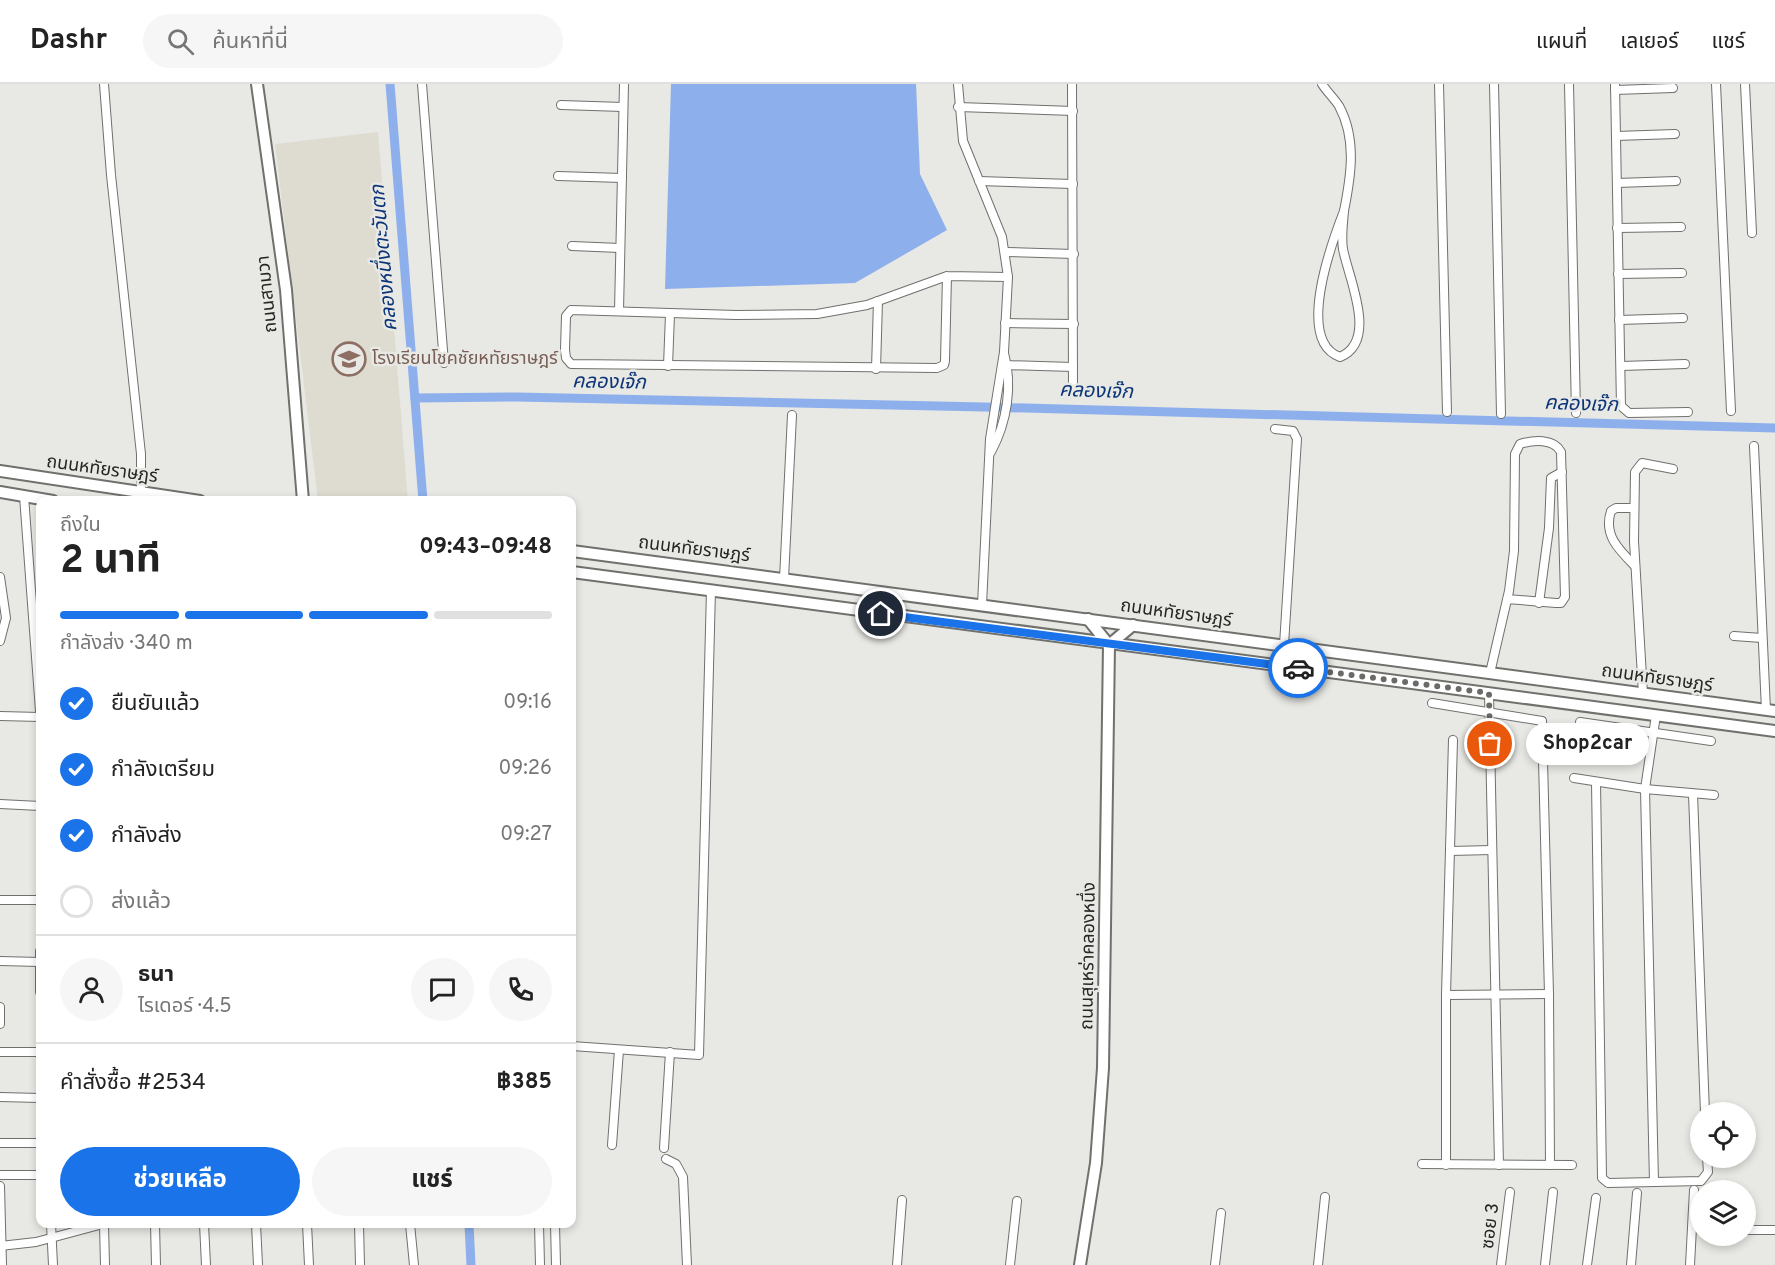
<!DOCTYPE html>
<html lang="th">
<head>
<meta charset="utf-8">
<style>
  body { margin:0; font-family:Overpass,"Noto Sans Thai",sans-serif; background:#f6f6f6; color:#222; height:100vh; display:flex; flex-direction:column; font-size:22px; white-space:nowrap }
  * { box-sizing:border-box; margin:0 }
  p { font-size:20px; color:#767676 }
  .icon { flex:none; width:33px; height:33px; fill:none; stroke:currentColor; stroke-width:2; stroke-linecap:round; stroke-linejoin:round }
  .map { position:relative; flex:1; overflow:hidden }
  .details { position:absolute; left:36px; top:412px; width:540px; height:732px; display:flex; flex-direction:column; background:#fff; border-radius:12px; box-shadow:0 3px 9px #0003 }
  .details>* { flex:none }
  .fabs { position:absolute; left:1690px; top:1018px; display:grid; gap:12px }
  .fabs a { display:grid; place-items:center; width:66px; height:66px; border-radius:50%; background:#fff; box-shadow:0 3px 9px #0003; font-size:30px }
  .pin { position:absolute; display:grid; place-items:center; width:51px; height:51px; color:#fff; margin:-26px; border:3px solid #fff; border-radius:50%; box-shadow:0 2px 6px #0007 }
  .courier { position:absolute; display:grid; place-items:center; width:60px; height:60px; margin:-30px; border:4px solid #1a73e8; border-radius:50%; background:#fff; color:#222; box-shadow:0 2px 8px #0007 }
  .bubble { position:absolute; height:42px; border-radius:21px; background:#fff; box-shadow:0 3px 9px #0003; font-size:20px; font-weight:700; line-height:42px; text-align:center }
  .overview em { font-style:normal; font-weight:700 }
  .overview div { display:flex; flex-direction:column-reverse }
  .overview { display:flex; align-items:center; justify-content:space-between; height:102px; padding:0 24px }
  h1 { font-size:39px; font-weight:700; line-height:45px }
  .bar { display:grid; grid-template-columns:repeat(4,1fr); gap:9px 6px; align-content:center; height:72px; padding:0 24px }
  .bar i { height:8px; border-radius:4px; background:#e0e0e0 }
  .bar .on { background:#1a73e8 }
  .bar p { grid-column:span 4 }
  .line { display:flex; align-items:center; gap:15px; padding:0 24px; border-top:2px solid #e0e0e0 }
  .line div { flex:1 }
  .round { display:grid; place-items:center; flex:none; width:63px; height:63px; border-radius:32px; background:#f6f6f6 }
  ol { padding:0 24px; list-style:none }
  li { display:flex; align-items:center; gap:18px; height:66px }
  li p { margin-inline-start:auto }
  li .icon { padding:6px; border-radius:50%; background:#1a73e8; color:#fff; stroke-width:4 }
  li:last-child { color:#767676 }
  li i { width:33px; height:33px; border:3px solid #e0e0e0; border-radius:50% }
  .primary-button { display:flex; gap:12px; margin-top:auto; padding:12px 24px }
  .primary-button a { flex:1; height:69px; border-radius:36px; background:#1a73e8; color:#fff; font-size:24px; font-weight:700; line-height:69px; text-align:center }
  .primary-button a+a { background:#f6f6f6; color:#222 }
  header { display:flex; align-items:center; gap:36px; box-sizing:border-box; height:84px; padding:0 30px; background:#fff; border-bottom:2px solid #e0e0e0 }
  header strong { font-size:28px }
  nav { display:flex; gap:33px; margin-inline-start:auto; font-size:21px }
  .search { width:420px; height:54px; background:#f6f6f6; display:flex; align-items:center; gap:15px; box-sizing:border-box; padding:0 21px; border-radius:33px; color:#767676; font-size:22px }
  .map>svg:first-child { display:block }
</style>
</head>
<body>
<header>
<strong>Dashr</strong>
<div class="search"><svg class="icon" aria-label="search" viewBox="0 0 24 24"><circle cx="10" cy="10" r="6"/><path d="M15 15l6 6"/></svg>ค้นหาที่นี่</div>
<nav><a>แผนที่</a><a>เลเยอร์</a><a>แชร์</a></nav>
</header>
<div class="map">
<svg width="1775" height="1181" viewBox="0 0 1775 1181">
  <rect width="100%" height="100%" fill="#e8e8e4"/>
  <polygon fill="#dedcd1" points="378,48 408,417 318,417 275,60"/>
  <polygon fill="#8db0ec" points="671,0 916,0 920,90 947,146 855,199 665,205"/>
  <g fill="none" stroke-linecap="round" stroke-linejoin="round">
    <g stroke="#8db0ec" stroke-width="9">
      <polyline points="390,0 423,417"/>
      <polyline points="415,314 517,313 984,323 1775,344"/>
      <polyline points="469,1140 471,1181"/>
    </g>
    <g stroke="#70706d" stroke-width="10">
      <g id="street">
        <polyline points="104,0 111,91 141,370 141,408"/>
        <polyline points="422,0 444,279"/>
        <polyline points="958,0 963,57 1002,153 1008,193 1004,268 990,355 982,521"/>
        <polyline points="1072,0 1073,300"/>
        <path d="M1322,0C1327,8 1334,14 1339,22C1357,55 1351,92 1344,127"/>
        <polyline points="1439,0 1447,328"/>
        <polyline points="1494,0 1501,330"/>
        <polyline points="1569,0 1576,329"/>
        <polyline points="1615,0 1621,322 1629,329 1688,328"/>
        <polyline points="1716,0 1731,327"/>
        <polyline points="1745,0 1752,149"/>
        <polyline points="1615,6 1673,4"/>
        <polyline points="561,21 623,23"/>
        <polyline points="958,23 1073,27"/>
        <polyline points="1616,52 1675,50"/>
        <polyline points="558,92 622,94"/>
        <polyline points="979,97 1073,100"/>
        <polyline points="1617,99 1676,97"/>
        <path d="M1344,127C1343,140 1341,153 1343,165C1348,193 1379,257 1340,273C1295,257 1332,158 1344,127Z"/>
        <polyline points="1617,144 1681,143"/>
        <polyline points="572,162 620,164"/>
        <polyline points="1006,168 1074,170"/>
        <polyline points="1618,190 1682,189"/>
        <polyline points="947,192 945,277 944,281 937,284 571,280 566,274 565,266 566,232 571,226 736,231 817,230 867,221 947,192 1008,193"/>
        <polyline points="619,227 624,0"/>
        <polyline points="1619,236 1683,234"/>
        <polyline points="1005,239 1074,240"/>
        <polyline points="1005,281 1073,283"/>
        <polyline points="668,282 670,230"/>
        <polyline points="1621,282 1685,280"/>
        <polyline points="876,285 878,217"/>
        <polyline points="1275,345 1293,347 1297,355 1284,561"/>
        <polyline points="1754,362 1766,626"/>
        <path d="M991,368C1007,338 1013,302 1004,269"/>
        <polyline points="24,412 40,627"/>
        <path d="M1634,424H1616L1611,427C1603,451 1619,466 1635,482"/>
        <polyline points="0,493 6,534 0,557"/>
        <polyline points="784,495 792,331"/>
        <polyline points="1539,519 1549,444 1551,394 1562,388"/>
        <polyline points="1734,552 1762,554"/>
        <path d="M1490,589L1509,507L1514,467L1515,370L1520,360C1533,356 1554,354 1561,368L1565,513L1561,519H1556L1507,515"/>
        <polyline points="1489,609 1499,1081"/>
        <polyline points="1643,610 1634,457 1635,388 1642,379 1673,385"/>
        <polyline points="1432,619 1542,637 1549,910 1550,1081"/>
        <polyline points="0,632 40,633"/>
        <polyline points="1580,638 1711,657"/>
        <polyline points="1574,694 1645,705 1714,711"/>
        <polyline points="1596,698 1602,1094 1608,1099 1701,1097 1708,1088 1707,1074"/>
        <polyline points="1693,710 1705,1029"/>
        <polyline points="0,720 40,722"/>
        <polyline points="1450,767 1492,766"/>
        <polyline points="0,816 40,816"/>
        <polyline points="0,877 40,878"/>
        <polyline points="40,908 40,867"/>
        <polyline points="1446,911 1549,910"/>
        <polyline points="0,940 0,923"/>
        <polyline points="572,962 699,971 711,506"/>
        <polyline points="0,968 40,968"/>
        <polyline points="0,1013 40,1014"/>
        <polyline points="0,1059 40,1059"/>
        <polyline points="612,1061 619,966"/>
        <polyline points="664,1064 670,968"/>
        <polyline points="666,1075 676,1080 683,1093 687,1181"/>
        <polyline points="1422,1080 1572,1081"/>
        <polyline points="1446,1081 1446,911 1453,656"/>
        <polyline points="0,1091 40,1091"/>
        <polyline points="1654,1098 1645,705 1656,631"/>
        <polyline points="0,1102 2,1181"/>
        <polyline points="51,1140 53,1181"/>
        <polyline points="104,1140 105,1181"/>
        <polyline points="155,1140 156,1181"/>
        <polyline points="204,1140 206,1181"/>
        <polyline points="256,1140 258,1181"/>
        <polyline points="307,1140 309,1181"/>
        <polyline points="359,1140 360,1181"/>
        <polyline points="410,1140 414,1181"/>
        <polyline points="539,1140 540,1181"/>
        <polyline points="555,1140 556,1181"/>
        <polyline points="1746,1146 1775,1146"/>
        <polyline points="0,1162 36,1158 103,1140"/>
        <polyline points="897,1181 902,1116"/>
        <polyline points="1010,1181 1017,1117"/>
        <polyline points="1215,1181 1221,1129"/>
        <polyline points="1318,1181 1325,1113"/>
        <polyline points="1501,1181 1510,1108"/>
        <polyline points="1545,1181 1553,1108"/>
        <polyline points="1587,1181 1596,1114"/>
        <polyline points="1631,1181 1637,1109"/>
        <polyline points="1690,1181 1694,1106"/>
      </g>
    </g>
    <g stroke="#70706d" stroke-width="14">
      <g id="secondary">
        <polyline points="257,0 286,206 303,417"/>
        <polyline points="0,387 200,417"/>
        <polyline points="0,408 53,417"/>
        <polyline points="572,467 1775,627"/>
        <polyline points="572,488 1775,647"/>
        <polyline points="1088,535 1109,561"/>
        <polyline points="1109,561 1133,541"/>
        <polyline points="1080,1181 1096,1079 1103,984 1109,561"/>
      </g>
    </g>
    <use href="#street" stroke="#fff" stroke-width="8"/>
    <use href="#secondary" stroke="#fff" stroke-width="10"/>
  </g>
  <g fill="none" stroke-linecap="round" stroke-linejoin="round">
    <polyline stroke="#6b6a68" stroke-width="6" stroke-dasharray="0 10.8" points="1298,584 1489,609 1490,660"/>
    <polyline stroke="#1a73e8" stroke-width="8" points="881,530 1298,584"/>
  </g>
  <defs>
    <g id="school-ring" transform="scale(1.725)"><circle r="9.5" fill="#e8e8e4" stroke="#8d6e63" stroke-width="1.5"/><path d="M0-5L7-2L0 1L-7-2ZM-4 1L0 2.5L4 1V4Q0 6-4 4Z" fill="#8d6e63"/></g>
  </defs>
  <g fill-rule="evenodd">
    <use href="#school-ring" x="349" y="275"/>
  </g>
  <g text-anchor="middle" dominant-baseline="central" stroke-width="5" stroke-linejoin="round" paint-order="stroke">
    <g font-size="18" fill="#272625" stroke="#e8e8e4">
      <text transform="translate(268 210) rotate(-96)">ถนนสามวา</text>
      <text transform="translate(102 386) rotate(8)">ถนนหทัยราษฎร์</text>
      <text transform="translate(694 466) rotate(7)">ถนนหทัยราษฎร์</text>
      <text transform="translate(1176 530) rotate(8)">ถนนหทัยราษฎร์</text>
      <text transform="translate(1657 595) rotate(8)">ถนนหทัยราษฎร์</text>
      <text transform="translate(1089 872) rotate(-89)">ถนนสุเหร่าคลองหนึ่ง</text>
      <text transform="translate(1491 1142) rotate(-83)">ซอย 3</text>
    </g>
    <g font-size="18" fill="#785e54" stroke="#e8e8e4" text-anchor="start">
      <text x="372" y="275">โรงเรียนโชคชัยหทัยราษฎร์</text>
    </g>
    <g font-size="20" font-style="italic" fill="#0c3478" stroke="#e8e8e4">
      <text transform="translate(385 174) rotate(-95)">คลองหนึ่งตะวันตก</text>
      <text transform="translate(609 299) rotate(1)">คลองเจ๊ก</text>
      <text transform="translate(1096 308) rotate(2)">คลองเจ๊ก</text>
      <text transform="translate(1581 321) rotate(2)">คลองเจ๊ก</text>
    </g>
  </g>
</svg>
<div class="fabs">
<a><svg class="icon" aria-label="locate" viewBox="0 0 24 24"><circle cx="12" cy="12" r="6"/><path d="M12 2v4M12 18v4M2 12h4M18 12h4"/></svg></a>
<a><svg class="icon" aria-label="layers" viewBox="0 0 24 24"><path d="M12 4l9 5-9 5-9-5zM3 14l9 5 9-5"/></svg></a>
</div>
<div class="pin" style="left:1490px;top:660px;background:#ea580c"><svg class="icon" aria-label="bag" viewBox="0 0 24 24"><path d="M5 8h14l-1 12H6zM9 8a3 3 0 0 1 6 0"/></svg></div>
<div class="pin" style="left:881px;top:530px;background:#1f2937"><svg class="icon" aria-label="home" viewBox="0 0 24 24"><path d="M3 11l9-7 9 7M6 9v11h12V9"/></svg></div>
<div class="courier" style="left:1298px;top:584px"><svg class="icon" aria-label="car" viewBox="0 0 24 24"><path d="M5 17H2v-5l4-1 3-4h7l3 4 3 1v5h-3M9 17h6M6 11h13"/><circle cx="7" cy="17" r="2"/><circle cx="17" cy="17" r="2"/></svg></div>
<div class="bubble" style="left:1526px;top:639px;width:123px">Shop2car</div>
<section class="details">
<div class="overview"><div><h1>2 นาที</h1><p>ถึงใน</p></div><em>09:43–09:48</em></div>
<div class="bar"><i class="on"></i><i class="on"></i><i class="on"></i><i></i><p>กำลังส่ง · 340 m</p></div>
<ol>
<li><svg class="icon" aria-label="check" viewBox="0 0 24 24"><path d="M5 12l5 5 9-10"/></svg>ยืนยันแล้ว<p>09:16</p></li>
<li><svg class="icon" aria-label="check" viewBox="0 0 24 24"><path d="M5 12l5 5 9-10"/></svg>กำลังเตรียม<p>09:26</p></li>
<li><svg class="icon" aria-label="check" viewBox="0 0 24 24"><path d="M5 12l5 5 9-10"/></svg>กำลังส่ง<p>09:27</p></li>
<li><i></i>ส่งแล้ว</li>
</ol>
<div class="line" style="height:108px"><a class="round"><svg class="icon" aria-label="person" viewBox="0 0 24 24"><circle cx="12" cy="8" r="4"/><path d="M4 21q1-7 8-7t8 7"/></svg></a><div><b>ธนา</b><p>ไรเดอร์ · 4.5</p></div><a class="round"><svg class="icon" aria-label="chat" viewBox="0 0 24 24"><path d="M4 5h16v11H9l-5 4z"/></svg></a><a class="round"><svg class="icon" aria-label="phone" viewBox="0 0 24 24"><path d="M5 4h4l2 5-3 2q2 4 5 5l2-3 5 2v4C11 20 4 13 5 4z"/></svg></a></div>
<div class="line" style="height:78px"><div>คำสั่งซื้อ #2534</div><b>฿385</b></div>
<div class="primary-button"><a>ช่วยเหลือ</a><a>แชร์</a></div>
</section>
</div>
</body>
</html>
